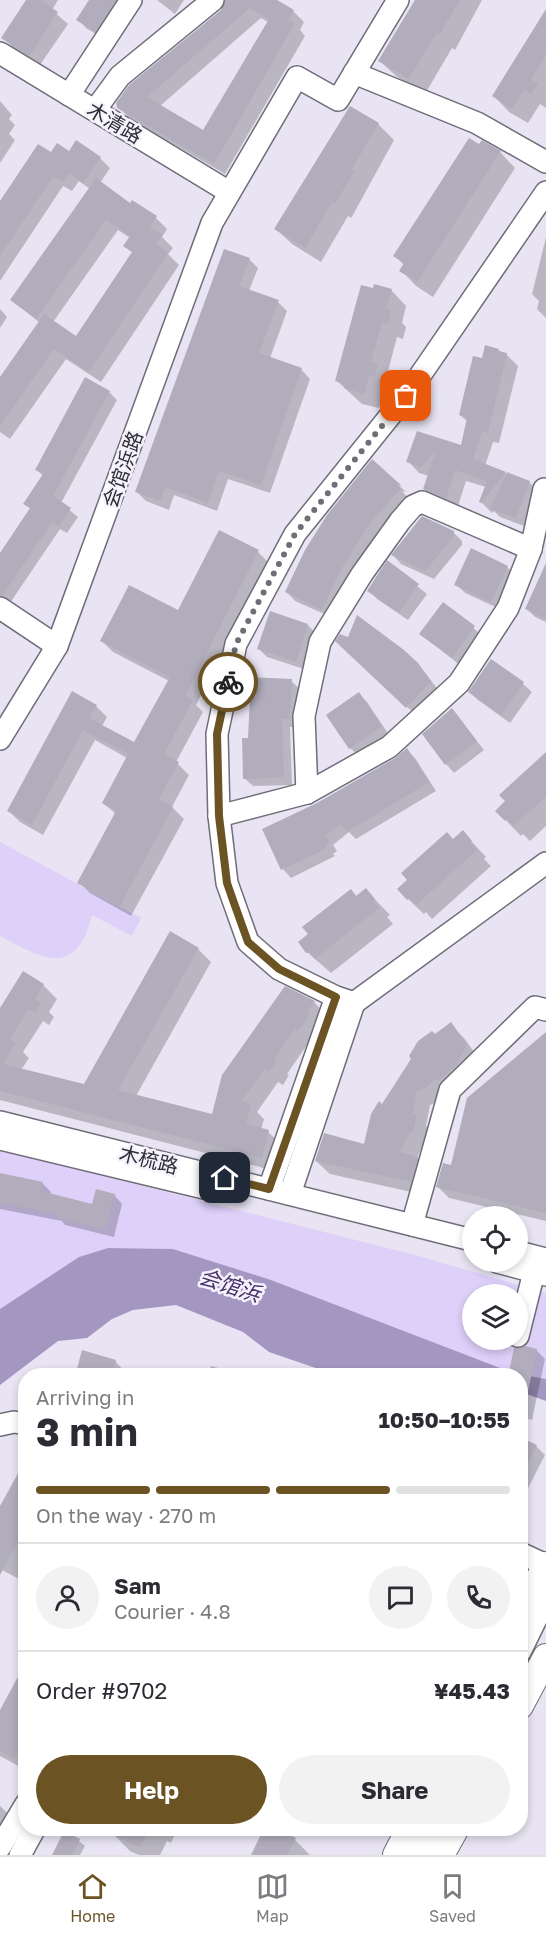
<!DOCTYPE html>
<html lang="en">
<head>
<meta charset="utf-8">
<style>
  body { margin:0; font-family:"Golos Text","Noto Sans SC",sans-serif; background:#f2f2f3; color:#2b2b33; height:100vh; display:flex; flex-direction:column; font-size:22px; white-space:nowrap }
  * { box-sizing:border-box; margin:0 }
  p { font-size:20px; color:#7c7c81 }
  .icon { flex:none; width:33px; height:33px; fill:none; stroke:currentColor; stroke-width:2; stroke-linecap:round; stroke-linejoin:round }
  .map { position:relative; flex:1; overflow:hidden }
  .drawer { position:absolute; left:18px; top:1368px; width:510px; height:468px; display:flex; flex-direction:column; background:#fff; border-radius:24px; box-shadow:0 3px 9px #0003 }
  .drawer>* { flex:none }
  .fabs { position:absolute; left:462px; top:1206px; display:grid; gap:12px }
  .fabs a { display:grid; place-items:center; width:66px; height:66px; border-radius:50%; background:#fff; box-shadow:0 3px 9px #0003; font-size:30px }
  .pin { position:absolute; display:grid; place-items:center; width:51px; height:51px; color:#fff; margin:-26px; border-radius:12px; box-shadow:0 3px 9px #0006 }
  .courier { position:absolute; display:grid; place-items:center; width:60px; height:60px; margin:-30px; border:4px solid #6c5324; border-radius:50%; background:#fff; color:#222; box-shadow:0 2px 8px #0007 }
  .summary em { font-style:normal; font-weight:700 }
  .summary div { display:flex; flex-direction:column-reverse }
  .summary { display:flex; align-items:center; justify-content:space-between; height:102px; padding:0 18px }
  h1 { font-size:39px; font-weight:700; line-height:45px }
  .bar { display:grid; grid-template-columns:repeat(4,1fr); gap:9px 6px; align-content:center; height:72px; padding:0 18px }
  .bar i { height:8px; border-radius:4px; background:#e1e1e2 }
  .bar .active { background:#6c5324 }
  .bar p { grid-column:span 4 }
  .line { display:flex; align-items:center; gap:15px; padding:0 18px; border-top:2px solid #e1e1e2 }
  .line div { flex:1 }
  .round { display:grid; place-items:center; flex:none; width:63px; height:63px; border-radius:32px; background:#f2f2f3 }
  .button { display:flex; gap:12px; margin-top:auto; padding:12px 18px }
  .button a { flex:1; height:69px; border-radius:36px; background:#6c5324; color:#fff; font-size:24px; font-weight:700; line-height:69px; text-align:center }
  .button a+a { background:#f2f2f3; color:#2b2b33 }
  .dock { display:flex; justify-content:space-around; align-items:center; height:84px; border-top:2px solid #e1e1e2; background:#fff; font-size:16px; color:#7c7c81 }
  .dock a { display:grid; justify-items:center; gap:3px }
  .dock .active { color:#6c5324 }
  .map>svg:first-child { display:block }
</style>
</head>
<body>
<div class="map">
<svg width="546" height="1855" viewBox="0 0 546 1855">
  <rect width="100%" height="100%" fill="#e8e4f3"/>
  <g fill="#ddd0f9" fill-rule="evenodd">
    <path d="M0,842L141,918L132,936L92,915C76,979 43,959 0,936Z"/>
    <path d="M0,1150L415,1255L546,1293V1379L513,1373L271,1280L173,1249L108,1248L79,1257L0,1309ZM472,1294H518V1340H472Z"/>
  </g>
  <polygon fill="#a396c0" points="108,1248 173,1249 271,1280 513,1373 546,1379 546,1401 521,1392 520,1376 336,1375 269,1352 243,1332 176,1305 133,1310 112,1319 87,1338 58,1341 0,1385 0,1309 79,1257"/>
  <g fill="#0003" fill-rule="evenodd">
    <polygon points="28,0 58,0 52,10 68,24 40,65 14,48 3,38"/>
    <polygon points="90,0 131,0 104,39 86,28 78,19"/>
    <polygon points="157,0 184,0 175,14"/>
    <path d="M227,0H274L293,11L304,22L300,30L305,36L225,174L130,119L119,107L222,11ZM261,18L268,22L204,132L160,106Z"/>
    <polygon points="417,0 482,0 455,50 452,48 425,94 396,76 380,61"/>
    <polygon points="546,14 546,108 540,104 528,123 509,112 494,96"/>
    <polygon points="0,101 12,115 9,119 15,125 9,134 15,140 0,163"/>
    <polygon points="378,124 394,140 354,213 351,218 348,216 321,262 292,244 276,229"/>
    <polygon points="479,146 500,152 515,168 433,297 416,286 401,270 404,265 395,256"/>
    <path d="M69,153L100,158L110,168L100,183L131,205L133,202L156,218L167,229L162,237L173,248L168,254L179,265L101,382L66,359L10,439L0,432V380L40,323L12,300L90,189L79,181L72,191L63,186L0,281V204L51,154ZM118,230L130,238L125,246L133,253L76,338L53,322Z"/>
    <polygon points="546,237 546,318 537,309 539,301 532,294"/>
    <polygon points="249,259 258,268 249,291 278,302 287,311 270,358 301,369 310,379 270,493 228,479 217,511 174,495 169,510 146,501 137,492"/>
    <polygon points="374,290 391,290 406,306 402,323 406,327 403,339 397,337 387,375 393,381 390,392 384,391 379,408 362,404 337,381"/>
    <polygon points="0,309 7,317 0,328"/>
    <polygon points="498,350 507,355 518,366 499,443 493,442 485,466 529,482 538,491 524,526 500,517 494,511 492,513 480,501 486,487 466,481 457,509 436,500 424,489 429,476 419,473 408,461 418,432 462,447 468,422 460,415 483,359"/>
    <polygon points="109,392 117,400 61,503 78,517 67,533 60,529 10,603 0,601 0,556 31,509 25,504 43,476 37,469"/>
    <polygon points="373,461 406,492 402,491 408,498 378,531 348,580 331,617 295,601 287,592"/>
    <polygon points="453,532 462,541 462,545 434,579 401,564 393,555"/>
    <polygon points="258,552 269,563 196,705 203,712 176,762 189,775 172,807 184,819 131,916 90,893 79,882 116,814 103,803 127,758 95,740 43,835 20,822 9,811 96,706 107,717 102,726 135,745 169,681 113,652 102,641 179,612"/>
    <polygon points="388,563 427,594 408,620 377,599 369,590"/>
    <polygon points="507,567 516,575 500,609 465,593 456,584"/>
    <polygon points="546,576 546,622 535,617 526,608"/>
    <polygon points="443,604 483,636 461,666 421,634"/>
    <polygon points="308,625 316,634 304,669 267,657 259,649"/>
    <polygon points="346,650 403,651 426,674 439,691 416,715"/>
    <polygon points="491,661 523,684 532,692 510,723 478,700 470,692"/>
    <polygon points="291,681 300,689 298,727 290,727 292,785 253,786 244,778 249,740"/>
    <polygon points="359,694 367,702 389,735 359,756 350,748"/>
    <polygon points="452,710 484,750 454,773 446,764"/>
    <polygon points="407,750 415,758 436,791 356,839 349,832 333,845 337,851 333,854 335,856 291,878 283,869 318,804 396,759"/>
    <polygon points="546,757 546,826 530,841 523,834 521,836 497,811"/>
    <polygon points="463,832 486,857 484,859 491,866 432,919 426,912 424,914 408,899 453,841"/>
    <polygon points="366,890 390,915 387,917 393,924 331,973 307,952 310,934 351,891 357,897"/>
    <polygon points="198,949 211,962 136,1096 214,1116 314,1002 327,1016 287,1074 289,1075 283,1085 278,1082 257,1112 264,1119 261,1130 268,1132 282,1145 275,1171 0,1100 0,1011 43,985 57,999 49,1012 54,1017 49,1025 43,1021 23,1052 29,1058 21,1070 85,1085"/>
    <polygon points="450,1024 464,1038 480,1060 440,1101 430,1105 426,1126 430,1129 417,1158 431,1172 425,1195 330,1174 316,1161 366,1145 382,1106 435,1036"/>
    <polygon points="546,1034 546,1221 449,1198 438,1187"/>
    <polygon points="0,1174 42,1183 51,1192 50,1195 93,1206 114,1195 122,1204 114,1237 65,1225 62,1221 0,1209"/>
    <polygon points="536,1350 545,1359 532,1420 520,1417 520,1376"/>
    <polygon points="115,1361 129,1376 76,1376"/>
    <polygon points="211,1366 244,1375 245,1376 208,1376"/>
    <polygon points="520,1438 536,1446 545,1455 520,1504"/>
    <polygon points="26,1463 26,1571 21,1580 0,1569 0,1509"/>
    <polygon points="26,1666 26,1770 0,1756 0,1713"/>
    <polygon points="0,1806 18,1823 0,1855"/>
    <polygon points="118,1828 178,1828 171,1843 167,1841 160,1855 139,1855 130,1851 114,1835"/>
    <polygon points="285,1830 310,1855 253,1855"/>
    <polygon points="64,1833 79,1841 85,1846 80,1855 54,1855"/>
  </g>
  <g fill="#b1adbc" fill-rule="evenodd">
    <polygon points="26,0 40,0 58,12 29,56 1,38"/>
    <polygon points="89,0 116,0 95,32 76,20"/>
    <path d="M225,0H277L294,10L288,20L295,23L214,164L117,108L116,103L129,85L221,10ZM250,8L269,19L203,130L147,97Z"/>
    <polygon points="415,0 460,0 439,35 436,34 409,79 378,61"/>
    <polygon points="546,9 546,55 531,79 538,84 531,94 524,89 512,109 492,96"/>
    <polygon points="350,106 379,123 352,169 355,170 339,197 335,204 332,202 305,248 274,229"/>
    <polygon points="469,138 479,144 482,140 501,151 417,282 399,271 404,263 393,256"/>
    <polygon points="76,140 101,157 83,183 69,173 62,182 53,177 0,256 0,201 38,144 51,152 57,143 69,151"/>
    <polygon points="96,178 130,203 132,200 157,216 150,227 162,235 156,244 168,253 89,372 54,349 0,426 0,377 44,314 76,336 132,252 123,246 130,236 106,220 36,319 10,300"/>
    <polygon points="224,249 250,258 239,286 279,300 259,353 302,368 261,485 219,471 208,503 165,487 160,501 135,492"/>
    <polygon points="374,284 392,289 386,309 391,310 388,324 382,323 371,362 378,364 374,377 369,376 364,394 344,388 345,384 335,381 361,285 373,288"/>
    <polygon points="485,345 499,349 498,351 507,353 488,433 482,432 473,459 506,472 481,503 479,502 487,481 455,470 446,498 423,489 436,450 421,467 406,462 417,431 461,445 467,418 459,415 473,356 482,358"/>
    <polygon points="85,377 110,391 53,496 71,508 59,526 52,522 2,596 0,595 0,553 30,508 23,504 43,474 35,470"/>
    <polygon points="372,459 402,486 396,484 401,488 370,523 340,571 322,610 285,592 305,550 327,515"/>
    <polygon points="507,472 530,481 516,518 490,509"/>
    <polygon points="422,516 454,531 454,536 425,571 391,555"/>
    <polygon points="219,530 259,550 185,696 193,700 164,754 179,762 159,799 173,807 120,906 77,883 116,811 102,803 128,754 83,730 32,825 7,811 72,691 97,705 89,718 134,742 170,677 100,641 129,585 178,610"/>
    <polygon points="471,548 508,566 491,602 454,585"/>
    <polygon points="387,560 419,584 399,613 367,591"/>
    <polygon points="546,563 546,619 525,609"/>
    <polygon points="443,602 475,626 452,658 419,634"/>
    <polygon points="270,611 308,624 296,662 257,649"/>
    <polygon points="357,615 404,650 418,663 431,681 406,708 335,641 340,634 348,637"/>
    <polygon points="491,659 524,682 501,715 468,692"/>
    <polygon points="251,677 292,679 290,719 282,719 284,777 243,779 242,738 248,738"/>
    <polygon points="359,692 382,726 349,749 326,715"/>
    <polygon points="452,708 477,741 445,765 422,734"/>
    <polygon points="407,748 429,782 347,832 340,824 325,836 330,842 326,845 327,848 281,870 262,829 317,803 395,758"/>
    <polygon points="546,752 546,797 513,826 507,819 505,821 495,811 505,801 499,795"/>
    <polygon points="463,830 472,841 470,842 477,850 416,905 410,898 407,900 397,889 407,880 401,873 447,832 453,839"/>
    <polygon points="366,888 375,899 373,901 379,908 315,959 309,952 306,953 298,942 308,934 302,927 351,889 356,896"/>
    <polygon points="170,931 199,948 118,1090 212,1114 222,1075 285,986 315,1001 307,1012 310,1014 298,1031 295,1029 274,1059 277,1061 269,1072 264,1069 242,1101 251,1104 246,1124 269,1130 262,1158 0,1091 0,1008 23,971 44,984 35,999 41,1003 35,1013 28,1009 10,1039 16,1043 3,1064 84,1084"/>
    <polygon points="451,1022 467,1045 456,1065 438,1081 436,1079 426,1087 417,1092 413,1113 417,1114 413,1132 410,1132 400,1152 418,1157 411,1182 315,1161 324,1133 364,1144 371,1114 379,1101 382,1104 411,1059 409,1056 418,1041 432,1031 435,1034"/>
    <polygon points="546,1032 546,1213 436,1187 443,1163 451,1165 467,1098"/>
    <polygon points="0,1173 43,1182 41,1191 92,1204 96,1189 115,1194 105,1230 55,1217 56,1214 0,1203"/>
    <polygon points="525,1346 537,1349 526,1400 520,1400 520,1376 508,1376 514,1348"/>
    <polygon points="82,1350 116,1360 112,1376 75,1376"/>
    <polygon points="520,1437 537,1445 520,1478"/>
    <polygon points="26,1459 26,1528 0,1575 0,1506"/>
    <polygon points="26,1662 26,1738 14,1759 0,1751 0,1710"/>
    <polygon points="99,1828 150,1828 140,1848"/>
    <polygon points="264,1828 286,1828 284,1832 296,1838 287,1855 251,1855"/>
    <polygon points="64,1831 80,1839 72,1855 52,1855"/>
  </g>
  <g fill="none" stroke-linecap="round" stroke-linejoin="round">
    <g stroke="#706c79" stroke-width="24">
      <g id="minor">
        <polyline points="0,53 229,192"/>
        <polyline points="354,73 477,123 546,162"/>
        <polyline points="69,95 131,0"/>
        <polyline points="95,110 120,76 213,0"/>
        <polyline points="546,192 406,396 295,534 236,644 217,734 219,816 227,883 248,942 279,969 336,997 354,1003 546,863"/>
        <polyline points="0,608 57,646"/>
        <polyline points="0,739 57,646 212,223 297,77 338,100 398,0"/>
        <polyline points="307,793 304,716 320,642 362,574 400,521 413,506 422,502 531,549"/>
        <polyline points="219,816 307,793 389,747 459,683 508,608 531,549 544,489"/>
        <polyline points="0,1122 472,1240"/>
        <polyline points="0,1139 204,1188"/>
        <polyline points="269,1189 336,997"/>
        <polyline points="290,1194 354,1003"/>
        <polyline points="412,1225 450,1090 535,1007 546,1010"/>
        <polyline points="518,1252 546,1259"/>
        <polyline points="497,1262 546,1275"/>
        <polyline points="518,1336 534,1272"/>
        <polyline points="0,1425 14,1422 26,1424"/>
        <polyline points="520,1553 546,1565"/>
        <polyline points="520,1652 546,1599"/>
        <polyline points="0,1847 26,1804"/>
        <polyline points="20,1855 35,1828"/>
        <polyline points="419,1855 434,1828"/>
      </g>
    </g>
    <g stroke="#706c79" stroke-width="28">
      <g id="major">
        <polyline points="520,1616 546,1565"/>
        <polyline points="520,1706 546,1657"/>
        <polyline points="396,1855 410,1828"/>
        <polyline points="441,1855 456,1828"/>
      </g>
    </g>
    <use href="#minor" stroke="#fff" stroke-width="21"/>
    <use href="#major" stroke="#fff" stroke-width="26"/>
  </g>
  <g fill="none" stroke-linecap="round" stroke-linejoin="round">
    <polyline stroke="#706d76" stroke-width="6" stroke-dasharray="0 10.8" points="228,682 236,644 295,534 406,396"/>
    <polyline stroke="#6c5324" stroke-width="8" points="225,1178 269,1189 336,997 279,969 248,942 234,903 227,883 219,816 217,734 228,682"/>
  </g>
  <g text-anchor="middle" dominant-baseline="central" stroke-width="5" stroke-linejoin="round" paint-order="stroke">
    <g font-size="20" fill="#2f2d33" stroke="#f5f2fe">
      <text transform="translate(115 122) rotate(31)">木清路</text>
      <text transform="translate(122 469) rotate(-70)">会馆浜路</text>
      <text transform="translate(149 1159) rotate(14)">木梳路</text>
    </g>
    <g font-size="21" font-style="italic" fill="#473268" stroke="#f5f2fe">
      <text transform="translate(230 1285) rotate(18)">会馆浜</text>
    </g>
  </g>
</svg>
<div class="fabs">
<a><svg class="icon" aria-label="locate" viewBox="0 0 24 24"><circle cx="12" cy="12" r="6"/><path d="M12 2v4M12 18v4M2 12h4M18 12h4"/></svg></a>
<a><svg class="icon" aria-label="layers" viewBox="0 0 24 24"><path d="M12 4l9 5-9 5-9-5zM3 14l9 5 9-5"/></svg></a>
</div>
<div class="pin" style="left:406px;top:396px;background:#ea580c"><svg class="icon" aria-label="bag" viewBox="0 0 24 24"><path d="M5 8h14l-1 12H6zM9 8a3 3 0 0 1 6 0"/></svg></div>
<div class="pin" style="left:225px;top:1178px;background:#1f2937"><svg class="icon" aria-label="home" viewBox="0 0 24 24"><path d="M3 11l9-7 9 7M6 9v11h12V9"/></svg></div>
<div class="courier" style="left:228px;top:682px"><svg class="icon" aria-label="bike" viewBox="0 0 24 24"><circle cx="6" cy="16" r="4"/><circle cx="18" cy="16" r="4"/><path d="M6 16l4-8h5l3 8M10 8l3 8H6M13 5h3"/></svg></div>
<section class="drawer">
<div class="summary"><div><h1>3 min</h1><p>Arriving in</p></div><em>10:50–10:55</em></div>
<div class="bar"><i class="active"></i><i class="active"></i><i class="active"></i><i></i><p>On the way · 270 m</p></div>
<div class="line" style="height:108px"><a class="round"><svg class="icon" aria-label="person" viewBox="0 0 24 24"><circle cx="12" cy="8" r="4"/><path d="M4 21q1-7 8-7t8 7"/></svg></a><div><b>Sam</b><p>Courier · 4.8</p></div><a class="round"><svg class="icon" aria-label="chat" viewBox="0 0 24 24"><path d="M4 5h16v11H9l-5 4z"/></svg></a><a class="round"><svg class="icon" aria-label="phone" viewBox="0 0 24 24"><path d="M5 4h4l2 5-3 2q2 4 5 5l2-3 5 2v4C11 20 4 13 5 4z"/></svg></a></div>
<div class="line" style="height:78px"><div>Order #9702</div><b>¥45.43</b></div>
<div class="button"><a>Help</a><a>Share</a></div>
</section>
</div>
<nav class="dock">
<a class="active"><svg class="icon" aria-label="home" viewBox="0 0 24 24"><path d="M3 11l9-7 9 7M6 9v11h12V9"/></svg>Home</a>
<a><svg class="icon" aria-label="map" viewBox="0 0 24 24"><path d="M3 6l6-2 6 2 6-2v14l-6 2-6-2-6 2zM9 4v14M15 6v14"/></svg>Map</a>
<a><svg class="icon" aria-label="saved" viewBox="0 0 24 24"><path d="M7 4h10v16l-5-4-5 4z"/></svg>Saved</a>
</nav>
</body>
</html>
